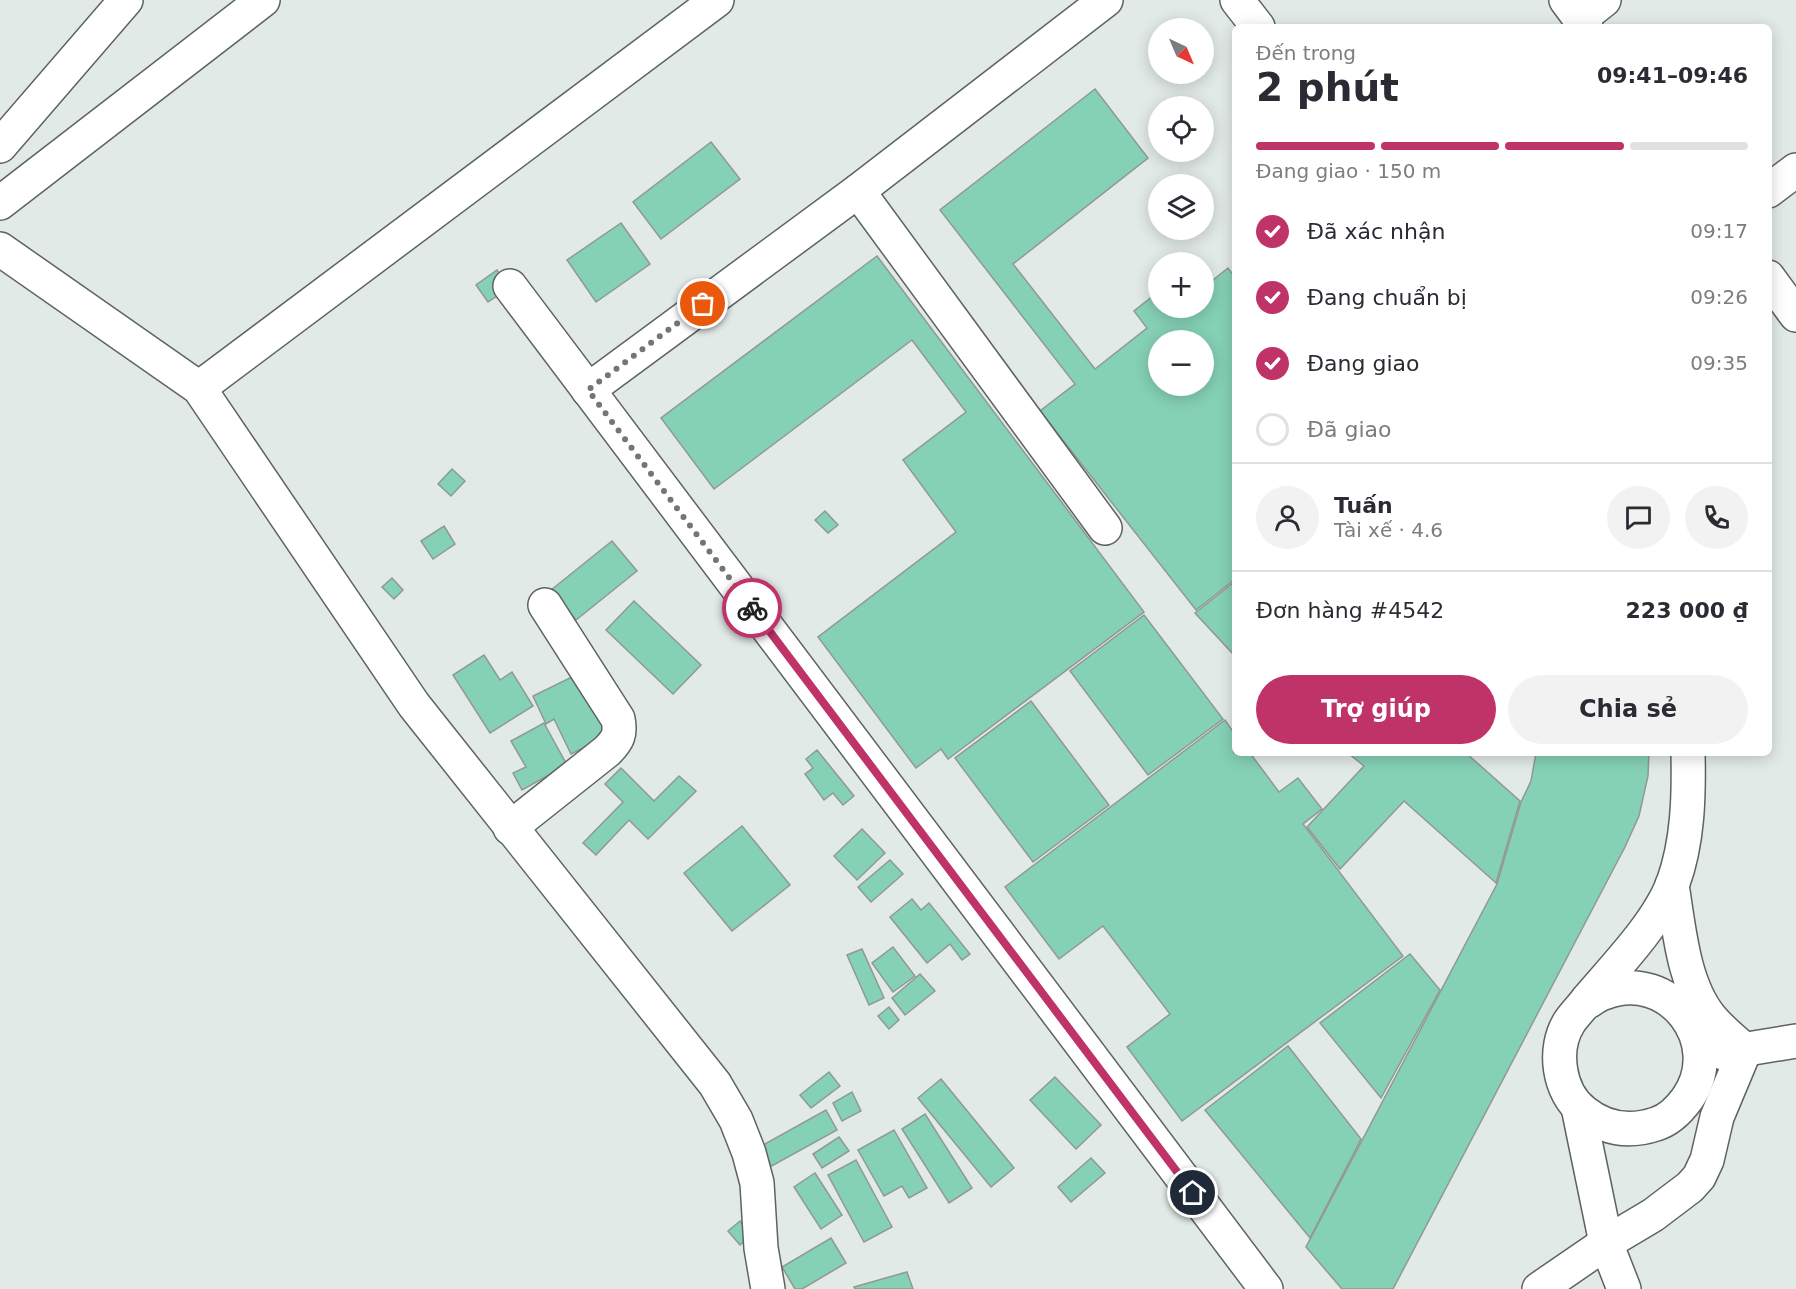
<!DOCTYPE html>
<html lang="vi">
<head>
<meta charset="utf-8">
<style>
  body { margin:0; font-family:"DejaVu Sans",sans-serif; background:#f2f2f3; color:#2b2b33; height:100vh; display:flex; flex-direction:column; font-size:22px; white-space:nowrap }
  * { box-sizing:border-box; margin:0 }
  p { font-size:20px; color:#7c7c81 }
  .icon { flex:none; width:33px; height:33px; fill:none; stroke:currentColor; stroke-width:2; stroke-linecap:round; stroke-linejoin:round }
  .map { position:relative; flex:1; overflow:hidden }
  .panel { position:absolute; left:1232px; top:24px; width:540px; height:732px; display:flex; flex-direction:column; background:#fff; border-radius:9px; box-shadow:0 3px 15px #0003 }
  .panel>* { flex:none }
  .needle { width:39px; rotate:136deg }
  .controls { position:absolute; left:1148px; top:18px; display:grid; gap:12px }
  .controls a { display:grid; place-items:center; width:66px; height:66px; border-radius:50%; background:#fff; box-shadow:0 3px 15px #0003; font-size:30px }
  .pin { position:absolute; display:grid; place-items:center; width:51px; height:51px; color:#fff; margin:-26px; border:3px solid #fff; border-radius:50%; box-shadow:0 2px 6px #0007 }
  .courier { position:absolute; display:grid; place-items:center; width:60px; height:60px; margin:-30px; border:4px solid #bf3368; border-radius:50%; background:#fff; color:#222; box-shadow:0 2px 8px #0007 }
  .summary em { font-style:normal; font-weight:800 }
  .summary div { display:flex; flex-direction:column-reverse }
  .summary { display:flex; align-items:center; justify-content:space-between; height:102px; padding:0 24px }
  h1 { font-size:39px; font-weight:800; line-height:45px }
  .bar { display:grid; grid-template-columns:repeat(4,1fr); gap:9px 6px; align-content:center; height:72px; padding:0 24px }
  .bar i { height:8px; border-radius:4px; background:#e1e1e2 }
  .bar .active { background:#bf3368 }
  .bar p { grid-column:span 4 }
  .line { display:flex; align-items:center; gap:15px; padding:0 24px; border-top:2px solid #e1e1e2 }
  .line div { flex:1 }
  .round { display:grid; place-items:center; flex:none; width:63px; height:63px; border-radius:32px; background:#f2f2f3 }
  ol { padding:0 24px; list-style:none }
  li { display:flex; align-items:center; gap:18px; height:66px }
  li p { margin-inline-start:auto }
  li .icon { padding:6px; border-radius:50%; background:#bf3368; color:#fff; stroke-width:4 }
  li:last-child { color:#7c7c81 }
  li i { width:33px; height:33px; border:3px solid #e1e1e2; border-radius:50% }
  .button { display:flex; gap:12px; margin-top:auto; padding:12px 24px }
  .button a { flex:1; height:69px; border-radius:36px; background:#bf3368; color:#fff; font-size:24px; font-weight:800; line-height:69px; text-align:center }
  .button a+a { background:#f2f2f3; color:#2b2b33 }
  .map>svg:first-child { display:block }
</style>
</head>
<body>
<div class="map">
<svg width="1796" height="1289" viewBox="0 0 1796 1289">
  <rect width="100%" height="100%" fill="#e2eae7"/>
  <g fill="#85d1b5" stroke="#919895" stroke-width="1.5" fill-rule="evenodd">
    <path d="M1095,89L1148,158L1013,264L1095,369L1147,328L1134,311L1158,292V308H1203V288L1228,268L1234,276V580L1196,610L1040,411L1075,384L940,210ZM1158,340H1203V386H1158Z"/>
    <polygon points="711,142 740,179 661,239 633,202"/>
    <polygon points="621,223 650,264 596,302 567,260"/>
    <polygon points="877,256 1144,612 948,759 941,749 916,768 818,637 956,532 903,460 966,412 912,340 714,489 661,418"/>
    <polygon points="497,270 509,288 488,302 476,285"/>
    <polygon points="452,469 465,481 451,496 438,484"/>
    <polygon points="825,511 838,525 828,533 815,520"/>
    <polygon points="444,526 455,544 433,559 421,541"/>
    <polygon points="612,541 637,571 576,620 551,590"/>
    <polygon points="392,578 403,590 394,599 382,587"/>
    <polygon points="1234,582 1234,655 1195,613"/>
    <polygon points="634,601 701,665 673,694 606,630"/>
    <polygon points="1144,615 1223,719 1148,775 1070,671"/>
    <polygon points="484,655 500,680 512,672 533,706 490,733 453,675"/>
    <polygon points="584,671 614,733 571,754 554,719 546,724 533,696"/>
    <polygon points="1031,701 1109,805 1033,862 955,758"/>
    <polygon points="1225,720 1234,733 1234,753 1250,753 1279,792 1298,778 1322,809 1303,824 1403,956 1182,1121 1127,1047 1170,1014 1103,926 1059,959 1005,887"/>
    <polygon points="544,723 567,765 522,790 513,773 526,767 511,741"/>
    <polygon points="817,750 854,796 843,805 833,793 824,800 805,774 813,768 806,759"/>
    <polygon points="1348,753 1466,753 1520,801 1496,883 1404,801 1340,869 1307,827 1364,766"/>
    <polygon points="1536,753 1649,753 1648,776 1639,816 1625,847 1393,1289 1342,1289 1306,1247 1497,884 1521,802 1531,781"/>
    <polygon points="621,768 654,801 679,776 696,791 648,839 629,820 596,855 583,843 623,802 605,784"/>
    <polygon points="742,826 790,885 732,931 684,873"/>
    <polygon points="862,829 885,853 857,880 834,856"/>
    <polygon points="890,860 903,874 871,902 858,887"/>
    <polygon points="912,899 921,910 929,903 970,954 962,960 950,944 927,963 890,917"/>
    <polygon points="893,947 915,976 893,992 872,963"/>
    <polygon points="862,949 884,998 869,1005 847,955"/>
    <polygon points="1410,954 1440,990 1381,1098 1320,1023"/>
    <polygon points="920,974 935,991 905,1015 892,998"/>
    <polygon points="889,1007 899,1020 889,1029 878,1016"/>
    <polygon points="1288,1046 1361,1139 1310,1238 1205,1110"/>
    <polygon points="829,1072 840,1086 811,1108 800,1095"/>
    <polygon points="1055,1077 1101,1125 1076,1149 1030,1100"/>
    <polygon points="941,1079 1014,1168 991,1187 918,1098"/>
    <polygon points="852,1092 861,1111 842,1121 833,1103"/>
    <polygon points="826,1110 837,1130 768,1168 756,1149"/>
    <polygon points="925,1114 972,1188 949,1203 902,1129"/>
    <polygon points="894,1130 927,1188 909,1198 902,1186 884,1196 858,1150"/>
    <polygon points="839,1137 849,1151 822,1168 813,1154"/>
    <polygon points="1091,1158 1105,1173 1071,1202 1058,1187"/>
    <polygon points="856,1160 892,1227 864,1242 828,1175"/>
    <polygon points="815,1173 842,1215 821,1229 794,1187"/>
    <polygon points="740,1221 751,1235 740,1245 728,1231"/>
    <polygon points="831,1238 846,1263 802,1289 795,1289 782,1267"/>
    <polygon points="907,1272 913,1289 855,1289 854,1287"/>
  </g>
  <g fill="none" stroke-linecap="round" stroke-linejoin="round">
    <g stroke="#5d6361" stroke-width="36">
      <g id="minor">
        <polyline points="1237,0 1258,27"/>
        <polyline points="1566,0 1586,27"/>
        <polyline points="1580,19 1604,0"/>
        <polyline points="0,146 126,0"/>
        <polyline points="858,191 1105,528"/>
        <polyline points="1768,191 1796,170"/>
        <polyline points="0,203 263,0"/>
        <polyline points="0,249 199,388 414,705 715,1084 736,1120 749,1153 757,1183 761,1248 768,1289"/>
        <polyline points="1768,277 1796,315"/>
        <polyline points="510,286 1266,1289"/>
        <polyline points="199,388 717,0"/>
        <polyline points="588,390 858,191 1106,0"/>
        <path d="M510,828L607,751C618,740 621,734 618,719L545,605"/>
        <path d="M1584,1004C1590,1001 1597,995 1604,993C1669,967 1727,1043 1687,1099C1679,1110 1669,1120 1656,1124C1629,1133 1605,1129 1584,1112C1558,1092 1552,1048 1570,1021C1575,1014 1582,1007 1587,1000C1615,967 1658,923 1673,883C1688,842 1689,796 1688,753"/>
        <polyline points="1723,1053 1796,1041"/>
        <polyline points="1578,1107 1606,1243 1624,1289"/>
        <path d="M1539,1289L1606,1243L1653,1215L1690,1187L1699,1177L1707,1160L1717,1117L1745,1050C1733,1040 1721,1030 1711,1018C1683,984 1679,928 1672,885"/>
      </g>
    </g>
    <use href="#minor" stroke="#fff" stroke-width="33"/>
  </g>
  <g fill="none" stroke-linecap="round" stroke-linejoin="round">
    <polyline stroke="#727675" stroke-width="6" stroke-dasharray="0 10.8" points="703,304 588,390 752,608"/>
    <polyline stroke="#bf3368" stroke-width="8" points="752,608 1193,1193"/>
  </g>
</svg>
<div class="controls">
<a><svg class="needle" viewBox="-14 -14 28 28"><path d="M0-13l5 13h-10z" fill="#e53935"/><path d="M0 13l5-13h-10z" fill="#7c7c81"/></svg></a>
<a><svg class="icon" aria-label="locate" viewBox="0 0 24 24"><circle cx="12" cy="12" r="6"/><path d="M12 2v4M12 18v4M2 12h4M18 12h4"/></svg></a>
<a><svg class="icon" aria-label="layers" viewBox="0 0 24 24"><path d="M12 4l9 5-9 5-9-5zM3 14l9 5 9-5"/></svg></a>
<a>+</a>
<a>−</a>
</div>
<div class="pin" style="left:703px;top:304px;background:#ea580c"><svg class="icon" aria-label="bag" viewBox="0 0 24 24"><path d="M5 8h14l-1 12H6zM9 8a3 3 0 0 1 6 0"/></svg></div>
<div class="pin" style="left:1193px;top:1193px;background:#1f2937"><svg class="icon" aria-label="home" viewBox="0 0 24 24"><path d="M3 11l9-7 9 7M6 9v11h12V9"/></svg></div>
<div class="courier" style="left:752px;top:608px"><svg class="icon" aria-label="bike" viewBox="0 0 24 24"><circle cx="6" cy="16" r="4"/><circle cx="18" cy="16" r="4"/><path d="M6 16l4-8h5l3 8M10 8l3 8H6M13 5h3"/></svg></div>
<section class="panel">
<div class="summary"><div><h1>2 phút</h1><p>Đến trong</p></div><em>09:41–09:46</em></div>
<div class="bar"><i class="active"></i><i class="active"></i><i class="active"></i><i></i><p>Đang giao · 150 m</p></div>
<ol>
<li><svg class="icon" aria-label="check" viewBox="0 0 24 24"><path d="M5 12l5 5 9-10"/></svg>Đã xác nhận<p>09:17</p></li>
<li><svg class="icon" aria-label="check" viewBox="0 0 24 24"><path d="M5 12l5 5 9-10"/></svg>Đang chuẩn bị<p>09:26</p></li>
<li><svg class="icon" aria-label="check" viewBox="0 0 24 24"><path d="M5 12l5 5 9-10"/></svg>Đang giao<p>09:35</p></li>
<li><i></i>Đã giao</li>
</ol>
<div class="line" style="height:108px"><a class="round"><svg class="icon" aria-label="person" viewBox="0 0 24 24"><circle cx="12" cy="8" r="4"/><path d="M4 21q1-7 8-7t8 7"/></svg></a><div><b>Tuấn</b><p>Tài xế · 4.6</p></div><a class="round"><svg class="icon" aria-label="chat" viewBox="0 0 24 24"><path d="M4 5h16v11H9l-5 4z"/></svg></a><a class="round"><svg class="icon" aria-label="phone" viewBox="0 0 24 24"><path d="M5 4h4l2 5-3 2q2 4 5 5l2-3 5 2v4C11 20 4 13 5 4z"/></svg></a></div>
<div class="line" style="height:78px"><div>Đơn hàng #4542</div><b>223 000 ₫</b></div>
<div class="button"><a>Trợ giúp</a><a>Chia sẻ</a></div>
</section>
</div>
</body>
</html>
